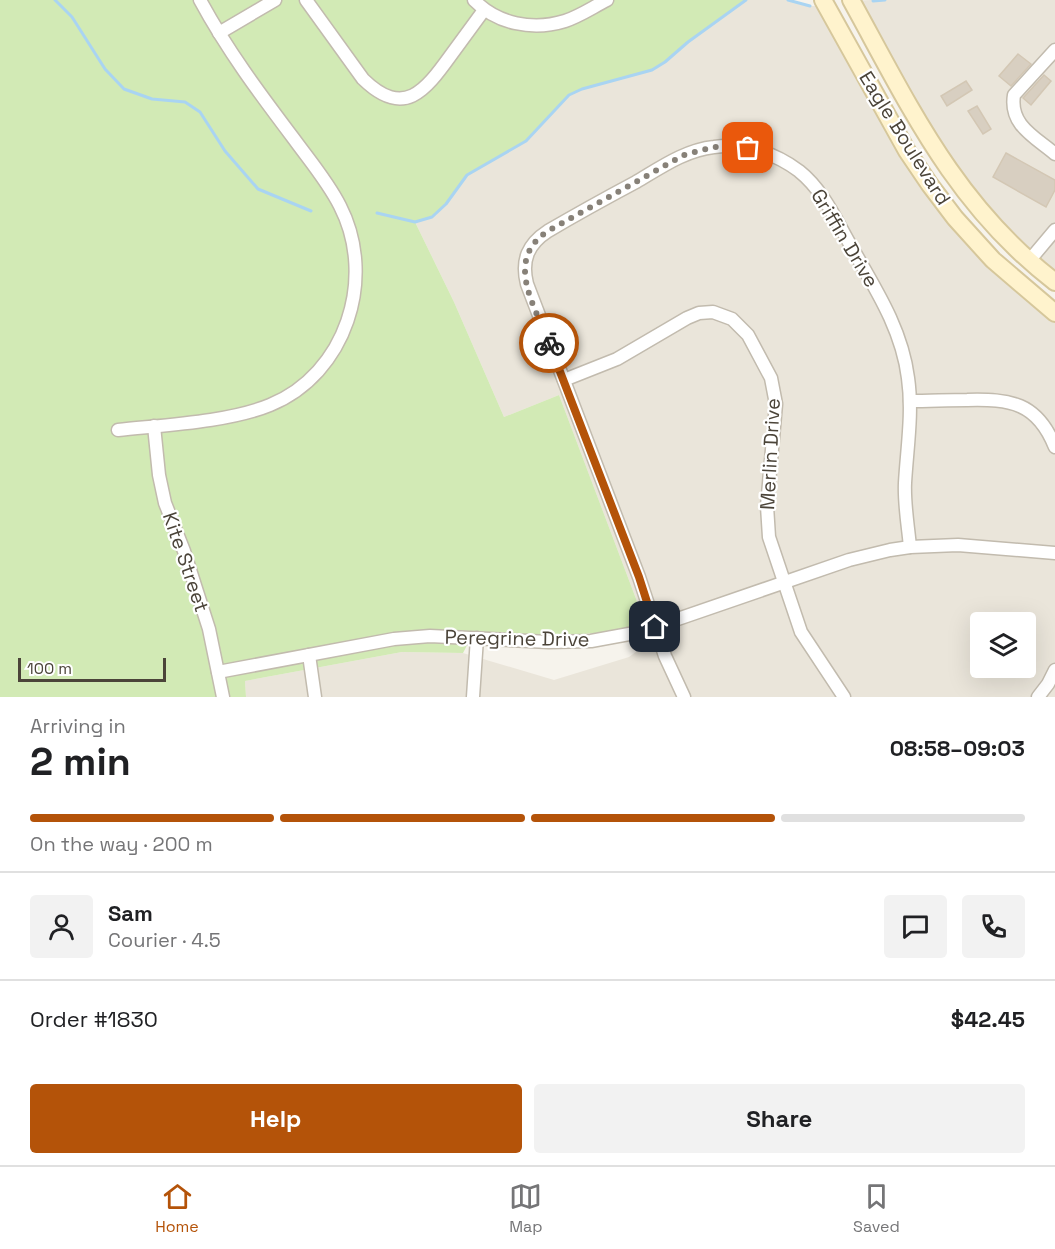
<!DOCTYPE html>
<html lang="en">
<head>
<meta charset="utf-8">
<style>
  body { margin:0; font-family:"Space Grotesk",sans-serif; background:#f2f2f2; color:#202124; height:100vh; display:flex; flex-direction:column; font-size:22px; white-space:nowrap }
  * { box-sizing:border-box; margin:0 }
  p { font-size:20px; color:#757577 }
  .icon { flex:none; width:33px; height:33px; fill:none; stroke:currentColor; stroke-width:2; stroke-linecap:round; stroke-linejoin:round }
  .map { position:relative; height:697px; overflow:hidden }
  .details { display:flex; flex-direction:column; background:#fff; flex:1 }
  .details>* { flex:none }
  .fabs { position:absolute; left:970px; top:612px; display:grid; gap:12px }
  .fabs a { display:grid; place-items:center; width:66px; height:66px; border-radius:6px; background:#fff; box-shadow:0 6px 24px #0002; font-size:30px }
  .scale { position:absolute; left:18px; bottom:15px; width:148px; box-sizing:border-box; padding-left:6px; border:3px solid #4b4439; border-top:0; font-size:16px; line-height:21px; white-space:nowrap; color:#4b4439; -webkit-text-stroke:4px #fff; paint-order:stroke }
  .pin { position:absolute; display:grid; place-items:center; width:51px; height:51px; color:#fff; margin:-26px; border-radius:12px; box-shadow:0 3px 9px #0006 }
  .courier { position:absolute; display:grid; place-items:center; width:60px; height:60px; margin:-30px; border:4px solid #b45309; border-radius:50%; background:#fff; color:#222; box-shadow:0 2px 8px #0007 }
  .head em { font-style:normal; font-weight:800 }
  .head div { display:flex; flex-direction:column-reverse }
  .head { display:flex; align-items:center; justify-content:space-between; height:102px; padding:0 30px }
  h1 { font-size:39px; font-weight:800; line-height:45px }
  .bar { display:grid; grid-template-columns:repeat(4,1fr); gap:9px 6px; align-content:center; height:72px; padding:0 30px }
  .bar i { height:8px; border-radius:4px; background:#e0e0e0 }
  .bar .current { background:#b45309 }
  .bar p { grid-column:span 4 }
  .line { display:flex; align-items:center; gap:15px; padding:0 30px; border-top:2px solid #e0e0e0 }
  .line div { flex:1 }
  .round { display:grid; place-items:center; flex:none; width:63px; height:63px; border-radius:6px; background:#f2f2f2 }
  .button { display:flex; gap:12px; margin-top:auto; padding:12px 30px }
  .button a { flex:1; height:69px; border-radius:6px; background:#b45309; color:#fff; font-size:24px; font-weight:800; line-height:69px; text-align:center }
  .button a+a { background:#f2f2f2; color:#202124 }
  .tab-bar { display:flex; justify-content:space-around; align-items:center; height:84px; border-top:2px solid #e0e0e0; background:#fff; font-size:16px; color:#757577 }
  .tab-bar a { display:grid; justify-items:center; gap:3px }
  .tab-bar .current { color:#b45309 }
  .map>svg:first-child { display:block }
</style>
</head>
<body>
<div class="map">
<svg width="1055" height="697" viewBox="0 0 1055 697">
  <rect width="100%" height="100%" fill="#f6f3ec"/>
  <g fill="#eae5da" fill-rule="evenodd">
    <path d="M746,0H788L810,6H825L930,185L1055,313V697H246L245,681L402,652L463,653L554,680L629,657L649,642L641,612L559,395L504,417L454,302L415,222L446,204L467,175L526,141L569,95L582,89L652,70L665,62L688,42ZM981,622H1026V668H981Z"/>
    <polygon points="870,0 1055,0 1055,282 987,219 854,1"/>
  </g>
  <path fill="#d2eab5" d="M0,0H746L688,42L665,62L652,70L582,89L569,95L526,141L467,175L446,204L432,217L415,222L454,302L504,417L559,395L641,612L643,619L637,627C582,638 529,636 474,632L463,653L402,652L245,681L246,697H0Z"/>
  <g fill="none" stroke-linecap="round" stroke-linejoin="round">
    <g stroke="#a9d4f2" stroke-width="3">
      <polyline points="55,0 72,17 105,69 124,89 152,99 185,102 200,112 225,151 258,189 311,211"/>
      <polyline points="788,0 810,6"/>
      <polyline points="873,1 885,0"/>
      <polyline points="377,213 415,222 432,217 446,204 467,175 526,141 569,95 582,89 652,70 665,62 688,42 746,0"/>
    </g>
  </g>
  <g fill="#d8cfc1" stroke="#d3c7b4" stroke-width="1.5">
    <polygon points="1018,54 1031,64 1011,86 999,76"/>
    <polygon points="1044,75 1051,81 1031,105 1023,98"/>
    <polygon points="966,81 972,90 947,106 941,96"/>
    <polygon points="977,106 991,129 983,134 968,111"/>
    <polygon points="1006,153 1055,180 1055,190 1046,207 993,177"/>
  </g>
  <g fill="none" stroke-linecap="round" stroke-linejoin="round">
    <g stroke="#c2bbae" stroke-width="15">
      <g id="street">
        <path d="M306,0L363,79C404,119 425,91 451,55C462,40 473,25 484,10"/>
        <path d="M474,0C497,24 533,31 565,21C580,16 593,7 607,0"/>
        <polyline points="219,33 275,0"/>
        <path d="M1055,50L1014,95C1009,125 1035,137 1055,154"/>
        <polyline points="1029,261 1055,230"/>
        <polyline points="564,380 617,359 687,318 699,313 713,312 732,319 748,335 771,378 776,404 767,506 769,537 801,632 844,697"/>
        <path d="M910,401C929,401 948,400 967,400C1010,399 1037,402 1055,447"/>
        <polyline points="154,426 159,475 165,503 184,551 209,629 223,697"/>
        <path d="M118,430C164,425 229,422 270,405C346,374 377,278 340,206C328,182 310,161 294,139C260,94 227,50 200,0"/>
        <polyline points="309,655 315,697"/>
        <polyline points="218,672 394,639 430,636 549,642 591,641 640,632 849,560 890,550 910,547 958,545 1055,553"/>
        <polyline points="473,697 477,638"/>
        <path d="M684,697L665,656L639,577L527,284C521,260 528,244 548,231C577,214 606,198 636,182C660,168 685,150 714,147C745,143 775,153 799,171C823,190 836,220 851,246C875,288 902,329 908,378C913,413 907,448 905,483C904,504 908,525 910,547"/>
        <polyline points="1038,697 1048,684 1055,670"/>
      </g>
    </g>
    <g stroke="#d6c79b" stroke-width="20">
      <g id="secondary">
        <polyline points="823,0 907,151 930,185 955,218 993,260 1055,313"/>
        <path d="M851,0C910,107 955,205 1055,282"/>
      </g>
    </g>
    <use href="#street" stroke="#fff" stroke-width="12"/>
    <use href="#secondary" stroke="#fff3cd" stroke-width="16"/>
  </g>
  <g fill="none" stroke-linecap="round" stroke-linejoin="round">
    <path stroke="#878178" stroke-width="6" stroke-dasharray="0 10.8" d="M549,343C534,304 504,260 548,231L684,155L714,147L748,148"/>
    <polyline stroke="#b45309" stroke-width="8" points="549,343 639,577 655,627"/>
  </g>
  <g text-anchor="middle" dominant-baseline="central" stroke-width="4.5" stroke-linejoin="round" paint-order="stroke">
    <g font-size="20" fill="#4b4439" stroke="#fff">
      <text transform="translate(905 138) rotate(58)">Eagle Boulevard</text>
      <text transform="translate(845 238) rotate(59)">Griffin Drive</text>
      <text transform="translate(770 454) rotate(-87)">Merlin Drive</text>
      <text transform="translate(186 562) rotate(71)">Kite Street</text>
      <text transform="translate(517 638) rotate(1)">Peregrine Drive</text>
    </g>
  </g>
</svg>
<div class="fabs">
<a><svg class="icon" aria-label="layers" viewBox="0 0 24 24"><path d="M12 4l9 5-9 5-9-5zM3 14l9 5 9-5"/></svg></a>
</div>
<div class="scale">100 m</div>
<div class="pin" style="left:748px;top:148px;background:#ea580c"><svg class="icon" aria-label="bag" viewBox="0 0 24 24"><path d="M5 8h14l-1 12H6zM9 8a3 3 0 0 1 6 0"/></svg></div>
<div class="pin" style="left:655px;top:627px;background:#1f2937"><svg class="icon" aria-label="home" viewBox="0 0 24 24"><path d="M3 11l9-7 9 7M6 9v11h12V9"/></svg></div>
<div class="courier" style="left:549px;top:343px"><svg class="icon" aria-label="bike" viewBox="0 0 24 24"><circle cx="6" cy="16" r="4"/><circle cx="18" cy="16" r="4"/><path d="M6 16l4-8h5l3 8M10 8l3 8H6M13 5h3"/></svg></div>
</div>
<section class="details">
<div class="head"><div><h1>2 min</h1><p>Arriving in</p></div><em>08:58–09:03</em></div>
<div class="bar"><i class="current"></i><i class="current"></i><i class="current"></i><i></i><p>On the way · 200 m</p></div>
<div class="line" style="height:108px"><a class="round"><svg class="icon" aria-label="person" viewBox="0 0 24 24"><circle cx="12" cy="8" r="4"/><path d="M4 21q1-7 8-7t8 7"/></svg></a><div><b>Sam</b><p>Courier · 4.5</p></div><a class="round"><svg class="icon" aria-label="chat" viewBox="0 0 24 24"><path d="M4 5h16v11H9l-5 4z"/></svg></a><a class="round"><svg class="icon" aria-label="phone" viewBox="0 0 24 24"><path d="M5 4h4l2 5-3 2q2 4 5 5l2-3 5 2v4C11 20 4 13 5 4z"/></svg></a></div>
<div class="line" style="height:78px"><div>Order #1830</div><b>$42.45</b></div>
<div class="button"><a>Help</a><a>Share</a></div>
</section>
<nav class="tab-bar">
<a class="current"><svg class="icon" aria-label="home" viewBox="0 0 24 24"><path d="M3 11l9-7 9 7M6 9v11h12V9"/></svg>Home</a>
<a><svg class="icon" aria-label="map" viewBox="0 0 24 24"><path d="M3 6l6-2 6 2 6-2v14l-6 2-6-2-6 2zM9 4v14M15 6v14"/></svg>Map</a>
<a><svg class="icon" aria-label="saved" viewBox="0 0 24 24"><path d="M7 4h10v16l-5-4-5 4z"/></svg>Saved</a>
</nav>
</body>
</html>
